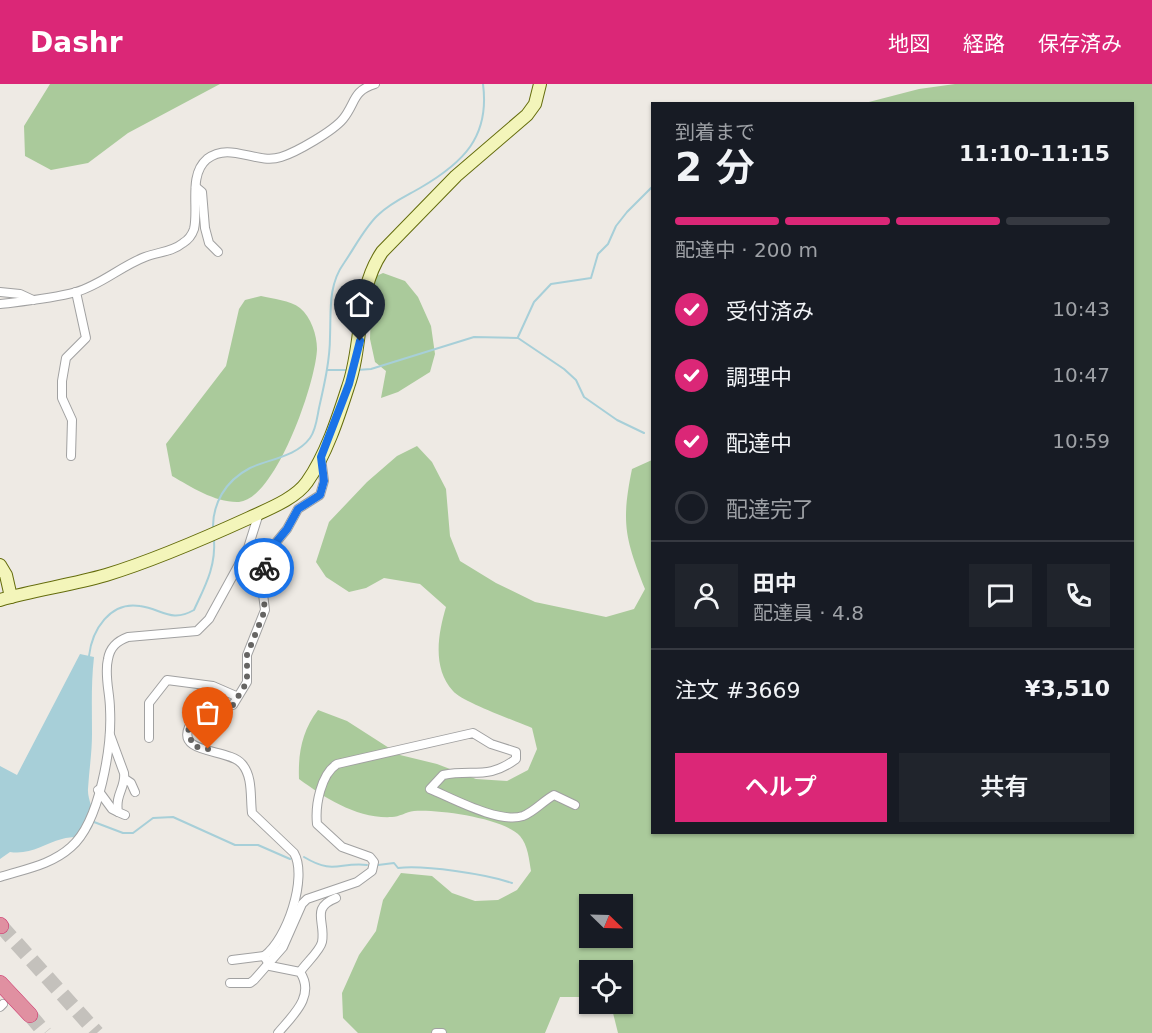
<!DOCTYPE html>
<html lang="ja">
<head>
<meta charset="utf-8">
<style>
  body { margin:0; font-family:"DejaVu Sans","Noto Sans JP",sans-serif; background:#20242c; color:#f1f3f6; height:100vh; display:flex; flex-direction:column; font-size:22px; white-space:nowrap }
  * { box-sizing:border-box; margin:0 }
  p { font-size:20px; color:#9ea1a6 }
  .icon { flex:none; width:33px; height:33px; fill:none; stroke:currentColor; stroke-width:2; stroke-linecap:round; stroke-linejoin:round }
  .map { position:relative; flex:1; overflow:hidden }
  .panel { position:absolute; left:651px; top:18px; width:483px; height:732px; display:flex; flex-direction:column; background:#171b24; border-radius:0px; box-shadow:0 2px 4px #0004 }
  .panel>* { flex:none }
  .needle { width:39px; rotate:113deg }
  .controls { position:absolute; left:579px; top:810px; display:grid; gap:12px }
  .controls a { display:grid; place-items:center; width:54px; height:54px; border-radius:0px; background:#171b24; box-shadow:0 2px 4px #0004; font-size:30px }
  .pin { position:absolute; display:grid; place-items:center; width:51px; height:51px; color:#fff; margin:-62px -26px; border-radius:50% 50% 50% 0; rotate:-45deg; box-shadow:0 0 6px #0007 }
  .pin .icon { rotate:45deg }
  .courier { position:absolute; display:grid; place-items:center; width:60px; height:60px; margin:-30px; border:4px solid #1a73e8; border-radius:50%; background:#fff; color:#222; box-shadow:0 2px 8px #0007 }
  .headline em { font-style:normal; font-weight:600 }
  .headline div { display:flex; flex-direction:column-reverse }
  .headline { display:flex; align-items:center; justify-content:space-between; height:102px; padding:0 24px }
  h1 { font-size:39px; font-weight:600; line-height:45px }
  .bar { display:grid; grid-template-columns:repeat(4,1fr); gap:9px 6px; align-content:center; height:72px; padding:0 24px }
  .bar i { height:8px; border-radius:4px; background:#363941 }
  .bar .current { background:#db2777 }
  .bar p { grid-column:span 4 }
  .line { display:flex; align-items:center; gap:15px; padding:0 24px; border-top:2px solid #363941 }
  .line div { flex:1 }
  .round { display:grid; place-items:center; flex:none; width:63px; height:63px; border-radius:0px; background:#20242c }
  ol { padding:0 24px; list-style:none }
  li { display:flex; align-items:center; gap:18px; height:66px }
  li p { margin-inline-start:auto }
  li .icon { padding:6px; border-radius:50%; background:#db2777; color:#fff; stroke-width:4 }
  li:last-child { color:#9ea1a6 }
  li i { width:33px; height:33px; border:3px solid #363941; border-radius:50% }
  .primary-button { display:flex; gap:12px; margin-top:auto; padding:12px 24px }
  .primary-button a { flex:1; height:69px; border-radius:0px; background:#db2777; color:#fff; font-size:24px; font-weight:600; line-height:69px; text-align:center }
  .primary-button a+a { background:#20242c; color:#f1f3f6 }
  header { display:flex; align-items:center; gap:36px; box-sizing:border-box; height:84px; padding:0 30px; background:#db2777; color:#fff }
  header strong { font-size:28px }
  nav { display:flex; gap:33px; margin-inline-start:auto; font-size:21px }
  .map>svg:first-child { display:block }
</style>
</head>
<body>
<header>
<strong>Dashr</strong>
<nav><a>地図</a><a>経路</a><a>保存済み</a></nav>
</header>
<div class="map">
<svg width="1152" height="949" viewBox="0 0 1152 949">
  <rect width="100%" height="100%" fill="#eeeae4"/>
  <g fill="#aaca9b" fill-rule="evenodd">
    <polygon points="50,0 220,0 128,49 88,79 51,86 25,72 24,42"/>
    <path d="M955,0H1152V949H618L612,925L606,920H622V886H590L589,913H560L545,949H358L343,934L342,909L359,871L376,847L383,816L401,789L432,792L452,809L475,817L498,816L517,806L531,787C529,776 528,761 520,752C504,734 437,725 414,727C406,728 399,733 392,733C357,735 325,714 299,695C298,669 302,647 318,626L347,637L400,671L437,680L476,695L507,697L528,686L537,665L532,644C516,637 462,618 453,607C432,584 438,550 446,523L420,500L384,494L366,504L349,508L326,493L316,478L329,438L367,398L397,372L417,362L432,378L446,405L450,452L460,477L496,499L535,518L606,533L634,525L645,505C625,454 621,439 632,385L652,376V748H1132V20L865,19L919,5ZM590,820H622V854H590Z"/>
    <polygon points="383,189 405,197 418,213 431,242 435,270 430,288 398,308 381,314 386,287 375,278 370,255 372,194"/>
    <path d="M261,212C273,215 290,216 300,224C311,233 317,251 317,265C316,298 276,415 239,418C216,419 191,403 172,392L166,360L226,282L239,225L245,216Z"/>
  </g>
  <path fill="#a7cfd8" d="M80,570L94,573C91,599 92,624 92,650C92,669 89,687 88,705C87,718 99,733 91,745C85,755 72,752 62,755C43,760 31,771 10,768L0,775V682L17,691Z"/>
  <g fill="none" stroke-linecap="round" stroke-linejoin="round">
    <g stroke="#a7cfd8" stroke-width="2">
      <polyline points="518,253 534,218 551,200 591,194 598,170 608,160 616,142 627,128 652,103"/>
      <polyline points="327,286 349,286"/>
      <polyline points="357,286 371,285 474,253 518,254 564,285 576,296 584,313 617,336 644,349"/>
      <path d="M213,446C212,420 225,397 250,384C269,375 296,373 310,354C316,346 317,334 319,324C324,302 330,276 330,253C331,227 328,201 344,179C355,163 365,143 378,131C390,119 406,112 420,104C463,79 490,53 483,0"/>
      <path d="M89,572C92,546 110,517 140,522C162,525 171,539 194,526C205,502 216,483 214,455"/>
      <polyline points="94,738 123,749 133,749 153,734 173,733 235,761 258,761 290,775"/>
      <path d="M304,773C334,791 338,778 367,781"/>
      <path d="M378,781L394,779L398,784C425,781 486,790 512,799"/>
    </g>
    <g stroke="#c4c1bc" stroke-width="15" stroke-dasharray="15 8" stroke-linecap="butt">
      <polyline points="1,842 97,949"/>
      <polyline points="30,931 45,949"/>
    </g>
    <g stroke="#a1a1a1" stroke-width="10">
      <g id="street">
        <polyline points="196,103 202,108 205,144 209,159 218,168"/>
        <polyline points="0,208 20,210 33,216"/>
        <path d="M0,220C26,217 51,215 76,208C101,201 121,182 145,173C158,168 172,168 183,159C188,156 192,151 194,145C199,124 188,91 207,75C230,57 256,81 281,73C297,68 333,47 343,35C356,19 352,7 375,0"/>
        <polyline points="71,372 72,336 62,314 62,297 66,274 86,254 76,208"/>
        <path d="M110,651L124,689C126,703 115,710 118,728L125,731"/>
        <polyline points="149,654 149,619 167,596 213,602 236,612"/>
        <polyline points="125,695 131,699 135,708"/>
        <polyline points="98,706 112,725 118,728"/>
        <path d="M0,793C25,785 51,781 71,763C100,738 112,662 110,625C110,609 104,591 108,575C110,563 117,557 128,553L197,547L209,535L248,464L259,429"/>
        <polyline points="232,876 264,872"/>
        <path d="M300,888C306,879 320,867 322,858C326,838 310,824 336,814"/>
        <path d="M230,899H250L254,896L283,863L302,820L307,815L357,798L372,787L374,778L370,773L342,763L317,740C315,721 321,690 337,680L473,649L491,660L516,668V675C488,696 473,685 443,691L430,705C452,714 499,740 523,732C534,728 543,717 554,711L575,721"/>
        <polyline points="0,923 3,920"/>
        <path d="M278,949C292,932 316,912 300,888L270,882L264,872C287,856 308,793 294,769L252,729C250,712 253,693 242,680C229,664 177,671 189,643C193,635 198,631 206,628C215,624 223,620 233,621L247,598V571L265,526L261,494L269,467L287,445L298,425L320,411L324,397L321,374"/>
        <polyline points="436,949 442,949"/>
      </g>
    </g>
    <g stroke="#646c0c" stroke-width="14">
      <g id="secondary">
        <polyline points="0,481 6,491 11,513"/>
        <path d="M0,516C35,506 71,501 106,491C155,476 203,455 249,434C268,425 295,415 307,398C326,371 338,334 348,303C364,258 355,208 382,168L456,92L527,31L535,20L540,0"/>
      </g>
    </g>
    <g stroke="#cc306a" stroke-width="16">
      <g id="highway">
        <polyline points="0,841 1,842"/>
        <polyline points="0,899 30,931"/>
      </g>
    </g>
    <use href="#street" stroke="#fff" stroke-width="8"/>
    <use href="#secondary" stroke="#f3f5ba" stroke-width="12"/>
    <use href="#highway" stroke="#e090a1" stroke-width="15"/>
  </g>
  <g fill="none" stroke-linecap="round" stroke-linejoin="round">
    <path stroke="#666563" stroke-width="6" stroke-dasharray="0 10.8" d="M208,665L193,662L188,647C194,631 215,619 233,621L247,598V571L265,526L261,494L264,484"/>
    <polyline stroke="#1a73e8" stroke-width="8" points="264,484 269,467 287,445 298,425 320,411 324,397 321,373 349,300 360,257"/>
  </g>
</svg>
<div class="controls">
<a><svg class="needle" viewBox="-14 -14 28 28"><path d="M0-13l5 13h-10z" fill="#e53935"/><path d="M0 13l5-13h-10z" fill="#9ea1a6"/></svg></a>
<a><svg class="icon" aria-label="locate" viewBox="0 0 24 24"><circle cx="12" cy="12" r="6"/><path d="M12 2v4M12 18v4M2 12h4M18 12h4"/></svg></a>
</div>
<div class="pin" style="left:208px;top:665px;background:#ea580c"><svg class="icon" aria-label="bag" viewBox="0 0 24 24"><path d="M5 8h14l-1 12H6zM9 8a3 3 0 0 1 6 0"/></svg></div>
<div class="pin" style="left:360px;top:257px;background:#1f2937"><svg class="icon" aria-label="home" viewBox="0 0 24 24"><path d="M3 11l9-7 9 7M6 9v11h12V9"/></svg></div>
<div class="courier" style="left:264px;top:484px"><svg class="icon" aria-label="bike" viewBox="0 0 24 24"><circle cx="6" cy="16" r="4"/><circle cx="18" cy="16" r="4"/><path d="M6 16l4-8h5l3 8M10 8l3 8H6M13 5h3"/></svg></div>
<section class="panel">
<div class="headline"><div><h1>2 分</h1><p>到着まで</p></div><em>11:10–11:15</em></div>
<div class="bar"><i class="current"></i><i class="current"></i><i class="current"></i><i></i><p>配達中 · 200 m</p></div>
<ol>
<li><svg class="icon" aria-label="check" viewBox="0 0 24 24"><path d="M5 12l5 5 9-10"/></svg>受付済み<p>10:43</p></li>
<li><svg class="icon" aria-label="check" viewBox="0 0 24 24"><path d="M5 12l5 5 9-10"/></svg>調理中<p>10:47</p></li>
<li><svg class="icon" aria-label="check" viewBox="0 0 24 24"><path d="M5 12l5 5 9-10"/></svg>配達中<p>10:59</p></li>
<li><i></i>配達完了</li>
</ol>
<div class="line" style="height:108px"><a class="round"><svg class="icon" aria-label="person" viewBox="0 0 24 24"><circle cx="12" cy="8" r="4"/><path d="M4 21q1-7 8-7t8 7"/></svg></a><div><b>田中</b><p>配達員 · 4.8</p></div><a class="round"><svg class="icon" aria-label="chat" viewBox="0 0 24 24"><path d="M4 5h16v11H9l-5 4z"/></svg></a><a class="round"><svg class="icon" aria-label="phone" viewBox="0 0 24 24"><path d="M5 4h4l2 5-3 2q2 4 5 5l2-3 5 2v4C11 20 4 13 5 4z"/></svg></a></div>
<div class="line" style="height:78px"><div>注文 #3669</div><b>¥3,510</b></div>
<div class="primary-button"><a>ヘルプ</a><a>共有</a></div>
</section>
</div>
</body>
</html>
